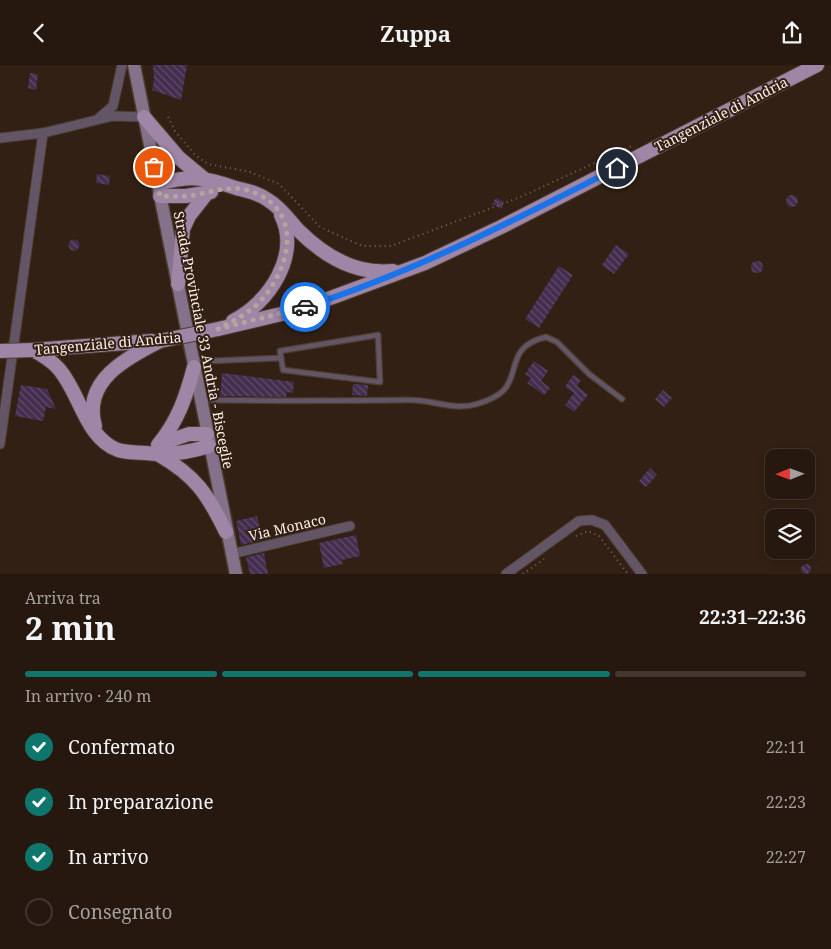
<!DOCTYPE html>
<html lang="it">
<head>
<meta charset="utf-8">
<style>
  body { margin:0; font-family:"Noto Serif",serif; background:#32251d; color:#f1f3f6; height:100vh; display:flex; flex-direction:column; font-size:19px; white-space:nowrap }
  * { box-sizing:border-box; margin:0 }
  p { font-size:16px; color:#a4a09e }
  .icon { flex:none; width:28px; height:28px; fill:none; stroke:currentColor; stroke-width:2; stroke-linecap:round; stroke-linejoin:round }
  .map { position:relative; height:509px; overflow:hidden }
  .panel { display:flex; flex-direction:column; background:#26180f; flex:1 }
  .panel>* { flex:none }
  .needle { width:32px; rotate:269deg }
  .controls { position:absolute; left:765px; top:384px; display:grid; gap:10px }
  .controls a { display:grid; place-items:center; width:50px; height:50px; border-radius:10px; background:#26180f; box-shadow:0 2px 8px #0003,0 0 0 1px #42372f; font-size:25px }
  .pin { position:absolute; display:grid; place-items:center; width:42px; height:42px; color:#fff; margin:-21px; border:2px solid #fff; border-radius:50%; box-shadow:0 1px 5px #0007 }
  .courier { position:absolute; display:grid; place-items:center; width:50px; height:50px; margin:-25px; border:4px solid #1a73e8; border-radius:50%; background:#fff; color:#222; box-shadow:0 1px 6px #0007 }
  .summary em { font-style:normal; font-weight:700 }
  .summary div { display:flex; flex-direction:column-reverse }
  .summary { display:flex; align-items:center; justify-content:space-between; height:85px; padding:0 25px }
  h1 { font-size:32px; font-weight:700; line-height:38px }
  .bar { display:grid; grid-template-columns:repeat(4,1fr); gap:8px 5px; align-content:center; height:60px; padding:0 25px }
  .bar i { height:6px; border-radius:4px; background:#42372f }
  .bar .current { background:#0f766e }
  .bar p { grid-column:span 4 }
  ol { padding:0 25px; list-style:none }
  li { display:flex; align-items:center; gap:15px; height:55px }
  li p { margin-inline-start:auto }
  li .icon { padding:5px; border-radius:50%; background:#0f766e; color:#fff; stroke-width:4 }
  li:last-child { color:#a4a09e }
  li i { width:28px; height:28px; border:2px solid #42372f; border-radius:50% }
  header { display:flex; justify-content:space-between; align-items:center; height:65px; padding:0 25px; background:#26180f; font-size:22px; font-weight:700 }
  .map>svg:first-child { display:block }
</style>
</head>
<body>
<header><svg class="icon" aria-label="back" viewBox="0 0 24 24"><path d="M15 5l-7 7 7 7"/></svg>Zuppa<svg class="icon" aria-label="share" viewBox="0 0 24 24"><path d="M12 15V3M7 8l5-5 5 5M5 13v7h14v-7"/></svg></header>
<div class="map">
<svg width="831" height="509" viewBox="0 0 831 509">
  <defs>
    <pattern id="building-back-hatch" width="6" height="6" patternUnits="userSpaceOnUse" patternTransform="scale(1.25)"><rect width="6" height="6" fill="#442e50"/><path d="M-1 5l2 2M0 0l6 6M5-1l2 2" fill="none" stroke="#604d69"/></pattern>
  </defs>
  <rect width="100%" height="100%" fill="#322014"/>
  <g fill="url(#building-back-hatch)">
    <polygon points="153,0 187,0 181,35 152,25 154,15"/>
    <polygon points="30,8 38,9 36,25 28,23"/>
    <polygon points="97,109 110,111 109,120 96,118"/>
    <circle cx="792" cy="136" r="6"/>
    <polygon points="496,133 504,137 501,144 492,139"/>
    <circle cx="74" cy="180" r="5.5"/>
    <polygon points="616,180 629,189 614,209 602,200"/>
    <circle cx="757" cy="202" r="6"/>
    <polygon points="559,201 573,210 539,263 525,254"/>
    <polygon points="534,296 548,306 541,316 550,323 544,330 527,318 531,313 525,309"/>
    <polygon points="222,308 294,317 293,328 287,327 286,332 220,331"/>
    <polygon points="573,310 581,315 577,321 588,330 574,347 565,340 574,328 565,322"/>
    <polygon points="353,319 368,320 367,331 352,330"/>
    <polygon points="21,320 47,324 56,344 46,342 43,356 15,351"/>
    <polygon points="663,325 672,333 664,342 655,334"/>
    <polygon points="650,403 657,410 646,422 639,416"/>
    <polygon points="257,451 263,475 241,480 236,456"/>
    <polygon points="356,470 360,491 342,495 343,499 324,503 319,478"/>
    <polygon points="264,488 268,509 250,509 246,492"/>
    <circle cx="806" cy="504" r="5"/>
  </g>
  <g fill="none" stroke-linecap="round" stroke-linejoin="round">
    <g stroke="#4e3d31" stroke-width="7">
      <g id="lane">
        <polygon points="378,270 380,317 283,305 280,286"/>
        <polyline points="195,293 209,296 281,293"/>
        <path d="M202,335C272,336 341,336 410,335C434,335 454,346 477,339C487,336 497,332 504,325C520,307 507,281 546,272L557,277L589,309L622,334"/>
      </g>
    </g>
    <g stroke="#4e3d31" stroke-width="11">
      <g id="street">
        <polyline points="99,53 113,41 122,0"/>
        <polyline points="0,73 43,68 113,51 144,52"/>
        <polyline points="0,379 43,68"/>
        <polyline points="231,489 350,461"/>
        <polyline points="506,509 579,456 592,455 605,460 642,509"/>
      </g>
    </g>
    <g stroke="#4e3d31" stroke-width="15">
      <polyline id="secondary" points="134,0 236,509"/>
    </g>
    <g stroke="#4e3d31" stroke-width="16">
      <g id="primary">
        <polyline points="144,52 179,93 203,113"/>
        <path d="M158,119C191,110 204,112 236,123C247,126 259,128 268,135C280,142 289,155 298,165C324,191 356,210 393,206"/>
        <polyline points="160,131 186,131 211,127"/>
        <polyline points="178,219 183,164 189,151 207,128"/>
        <path d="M233,256C269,238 301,190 281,150"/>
        <polyline points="218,264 298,245 425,198 501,162 817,0"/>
        <path d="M33,285C42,290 51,295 58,303C80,327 85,373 118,385C127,388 136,387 145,388C168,391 187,388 209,381"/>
        <polyline points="33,285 152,276"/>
        <path d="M95,361C82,316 126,293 160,276"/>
        <polyline points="160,379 189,369 207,369"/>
        <path d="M158,380C178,356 186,332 194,302"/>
        <path d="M159,390C196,411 208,430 226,467"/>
      </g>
    </g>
    <g stroke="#77665c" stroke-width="2" stroke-dasharray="1 4" stroke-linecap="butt">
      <polyline points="168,52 175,66 195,90 208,99 250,107 279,119 320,162 362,181 391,181 518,133 634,80"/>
      <polyline points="576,471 588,466 599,471 628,509"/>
      <polyline points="523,509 544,494"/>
    </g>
    <use href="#lane" stroke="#625666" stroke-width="4.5"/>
    <use href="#street" stroke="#625666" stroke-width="9"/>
    <use href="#secondary" stroke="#84718a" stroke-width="12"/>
    <use href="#primary" stroke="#9f86a7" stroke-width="14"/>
    <g stroke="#4e3d31" stroke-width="16" stroke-linecap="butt">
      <g id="primary-bridge">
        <polyline points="160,276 218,264"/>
        <polyline points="0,286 33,285"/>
      </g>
    </g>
    <use href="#primary-bridge" stroke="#9f86a7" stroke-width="14"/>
  </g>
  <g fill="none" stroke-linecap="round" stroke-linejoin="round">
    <path stroke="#b5a69c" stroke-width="5" stroke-dasharray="0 9" d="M154,102L160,131C169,131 178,132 187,131C207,129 227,120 247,125C301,141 294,195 264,232C252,247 235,255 218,264L305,242"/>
    <path stroke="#1a73e8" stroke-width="6" d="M305,242C414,207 515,155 617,103"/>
  </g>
  <g text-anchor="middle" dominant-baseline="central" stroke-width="4" stroke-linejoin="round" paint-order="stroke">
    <g font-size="14" fill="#fbeee6" stroke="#322014">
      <text transform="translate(721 49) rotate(-27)">Tangenziale di Andria</text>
      <text transform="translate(204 275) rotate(79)">Strada Provinciale 33 Andria - Bisceglie</text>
      <text transform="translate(108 278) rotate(-5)">Tangenziale di Andria</text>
      <text transform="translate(287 462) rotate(-13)">Via Monaco</text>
    </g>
  </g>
</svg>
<div class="controls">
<a><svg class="needle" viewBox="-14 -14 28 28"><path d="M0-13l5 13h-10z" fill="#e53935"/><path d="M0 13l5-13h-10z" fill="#a4a09e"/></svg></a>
<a><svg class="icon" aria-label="layers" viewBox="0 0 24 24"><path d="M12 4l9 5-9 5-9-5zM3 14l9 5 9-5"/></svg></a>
</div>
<div class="pin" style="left:154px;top:102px;background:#ea580c"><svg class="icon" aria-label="bag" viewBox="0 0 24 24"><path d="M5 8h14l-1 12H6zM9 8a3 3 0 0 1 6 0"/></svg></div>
<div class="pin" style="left:617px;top:103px;background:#1f2937"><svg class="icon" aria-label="home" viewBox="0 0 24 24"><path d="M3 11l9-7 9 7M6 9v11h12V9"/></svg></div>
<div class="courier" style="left:305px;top:242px"><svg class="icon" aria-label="car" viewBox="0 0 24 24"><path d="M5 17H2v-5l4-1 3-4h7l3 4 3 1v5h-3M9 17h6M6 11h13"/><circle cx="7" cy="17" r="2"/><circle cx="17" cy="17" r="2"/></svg></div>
</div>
<section class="panel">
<div class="summary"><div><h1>2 min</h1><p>Arriva tra</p></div><em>22:31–22:36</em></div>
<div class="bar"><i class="current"></i><i class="current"></i><i class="current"></i><i></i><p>In arrivo · 240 m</p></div>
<ol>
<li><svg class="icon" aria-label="check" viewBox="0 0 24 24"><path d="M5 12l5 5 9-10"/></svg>Confermato<p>22:11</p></li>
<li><svg class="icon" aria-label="check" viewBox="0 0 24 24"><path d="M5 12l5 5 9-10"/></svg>In preparazione<p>22:23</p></li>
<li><svg class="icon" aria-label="check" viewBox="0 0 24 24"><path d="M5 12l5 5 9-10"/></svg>In arrivo<p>22:27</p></li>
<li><i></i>Consegnato</li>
</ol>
</section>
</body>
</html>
